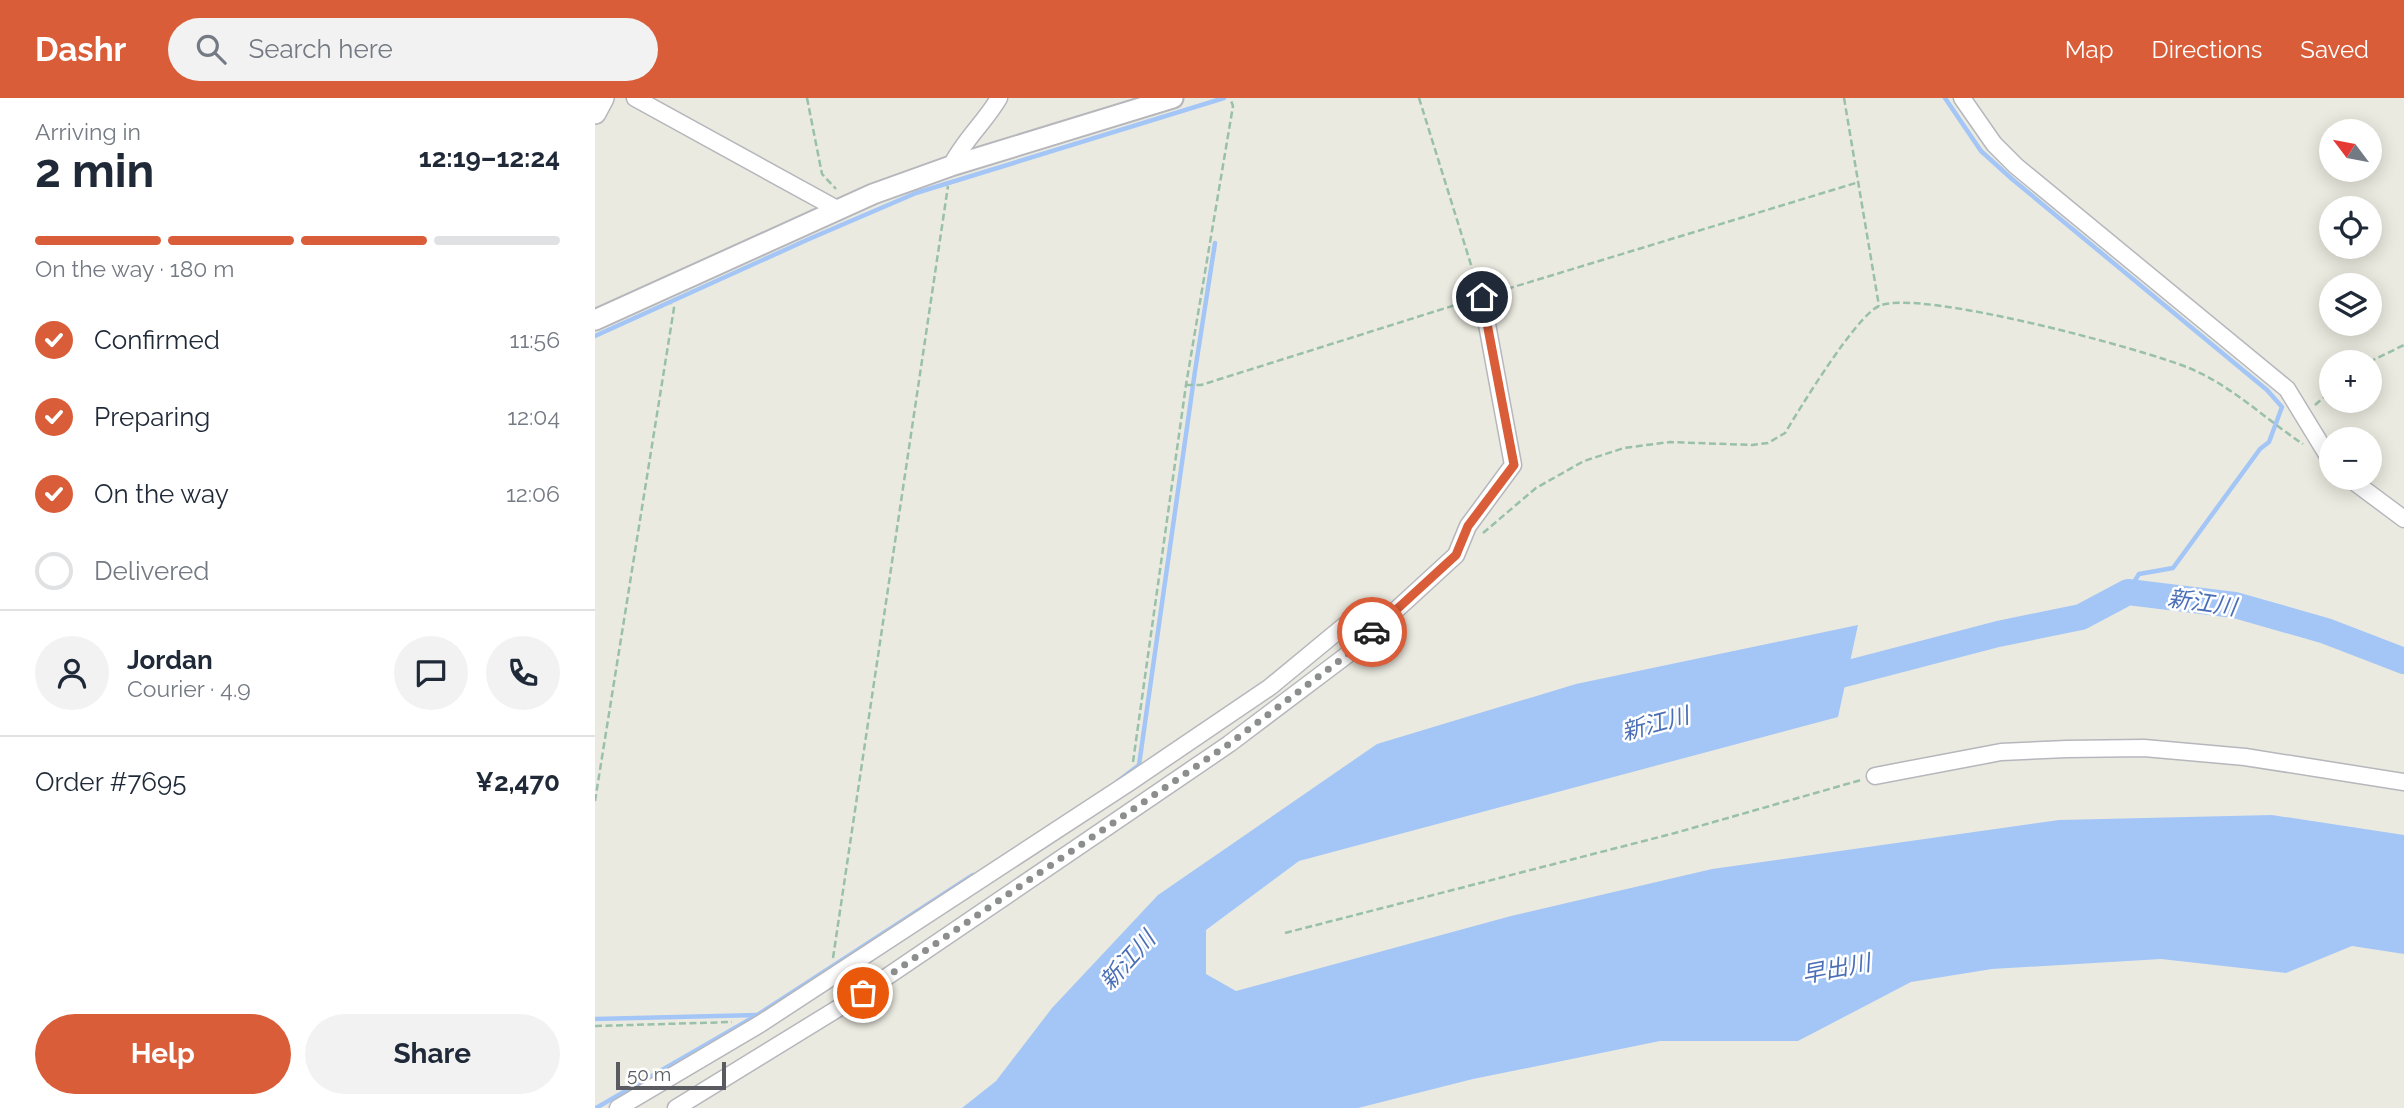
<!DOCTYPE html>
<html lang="en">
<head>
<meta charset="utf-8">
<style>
  body { margin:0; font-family:Raleway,"Noto Sans JP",sans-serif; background:#f2f2f3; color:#1f2937; height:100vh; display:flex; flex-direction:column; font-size:26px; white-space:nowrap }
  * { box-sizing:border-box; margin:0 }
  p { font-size:23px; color:#747a83 }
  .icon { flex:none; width:38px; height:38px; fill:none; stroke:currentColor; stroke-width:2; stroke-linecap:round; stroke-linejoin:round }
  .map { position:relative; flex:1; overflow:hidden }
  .details { display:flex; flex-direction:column; background:#fff; width:595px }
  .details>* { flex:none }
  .needle { width:46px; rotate:302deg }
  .controls { position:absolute; left:1724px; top:21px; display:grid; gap:14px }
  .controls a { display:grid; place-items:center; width:63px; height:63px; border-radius:50%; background:#fff; box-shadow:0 4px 18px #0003; font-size:35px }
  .scale { position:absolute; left:21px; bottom:18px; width:110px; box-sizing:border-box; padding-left:7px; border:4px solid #595b60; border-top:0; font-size:19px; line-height:24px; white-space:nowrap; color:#595b60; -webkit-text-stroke:5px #fff; paint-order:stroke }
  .pin { position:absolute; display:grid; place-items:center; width:60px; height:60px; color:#fff; margin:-30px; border:4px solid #fff; border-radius:50%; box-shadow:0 2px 7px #0007 }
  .courier { position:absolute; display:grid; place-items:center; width:70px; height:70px; margin:-35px; border:5px solid #d95d38; border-radius:50%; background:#fff; color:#222; box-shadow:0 2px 9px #0007 }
  .head em { font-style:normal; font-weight:700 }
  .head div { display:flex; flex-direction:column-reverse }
  .head { display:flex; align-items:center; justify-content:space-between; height:119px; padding:0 35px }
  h1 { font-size:46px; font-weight:700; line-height:52px }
  .bar { display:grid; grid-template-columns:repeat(4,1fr); gap:10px 7px; align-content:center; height:84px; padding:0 35px }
  .bar i { height:9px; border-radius:5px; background:#e0e1e3 }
  .bar .on { background:#d95d38 }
  .bar p { grid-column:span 4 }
  .line { display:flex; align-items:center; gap:18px; padding:0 35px; border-top:2px solid #e0e1e3 }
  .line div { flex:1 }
  .round { display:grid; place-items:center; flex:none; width:74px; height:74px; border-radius:37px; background:#f2f2f3 }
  ol { padding:0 35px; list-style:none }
  li { display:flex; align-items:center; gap:21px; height:77px }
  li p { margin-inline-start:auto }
  li .icon { padding:7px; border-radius:50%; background:#d95d38; color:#fff; stroke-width:4 }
  li:last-child { color:#747a83 }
  li i { width:38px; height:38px; border:4px solid #e0e1e3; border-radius:50% }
  .action { display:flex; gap:14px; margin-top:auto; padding:14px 35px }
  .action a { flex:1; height:80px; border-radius:42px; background:#d95d38; color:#fff; font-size:28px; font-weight:700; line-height:80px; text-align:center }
  .action a+a { background:#f2f2f3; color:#1f2937 }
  header { display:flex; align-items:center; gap:42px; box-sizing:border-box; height:98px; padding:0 35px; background:#d95d38; color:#fff }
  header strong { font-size:33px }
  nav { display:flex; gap:38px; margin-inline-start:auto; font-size:24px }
  .search { width:490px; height:63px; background:#f2f2f3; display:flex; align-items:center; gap:18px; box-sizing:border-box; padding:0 24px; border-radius:38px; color:#747a83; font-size:26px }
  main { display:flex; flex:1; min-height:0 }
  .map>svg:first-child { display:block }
</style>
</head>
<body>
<header>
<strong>Dashr</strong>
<div class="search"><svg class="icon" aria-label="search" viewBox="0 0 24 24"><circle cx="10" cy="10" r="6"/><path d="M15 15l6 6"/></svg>Search here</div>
<nav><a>Map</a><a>Directions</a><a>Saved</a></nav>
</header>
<main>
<section class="details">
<div class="head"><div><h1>2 min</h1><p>Arriving in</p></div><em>12:19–12:24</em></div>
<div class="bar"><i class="on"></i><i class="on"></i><i class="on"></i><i></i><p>On the way · 180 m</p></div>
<ol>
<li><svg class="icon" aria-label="check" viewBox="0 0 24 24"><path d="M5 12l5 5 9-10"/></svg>Confirmed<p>11:56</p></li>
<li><svg class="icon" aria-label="check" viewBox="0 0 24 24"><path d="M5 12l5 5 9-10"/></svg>Preparing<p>12:04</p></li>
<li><svg class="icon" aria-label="check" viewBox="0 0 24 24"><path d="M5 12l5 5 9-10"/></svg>On the way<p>12:06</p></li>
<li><i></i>Delivered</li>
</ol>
<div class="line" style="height:126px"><a class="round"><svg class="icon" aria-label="person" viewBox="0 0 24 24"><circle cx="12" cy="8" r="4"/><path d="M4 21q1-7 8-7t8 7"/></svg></a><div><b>Jordan</b><p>Courier · 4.9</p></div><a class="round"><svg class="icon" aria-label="chat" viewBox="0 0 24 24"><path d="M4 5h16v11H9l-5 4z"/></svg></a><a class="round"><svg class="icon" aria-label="phone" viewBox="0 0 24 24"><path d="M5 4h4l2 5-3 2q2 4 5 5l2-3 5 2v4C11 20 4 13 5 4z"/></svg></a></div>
<div class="line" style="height:91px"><div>Order #7695</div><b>¥2,470</b></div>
<div class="action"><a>Help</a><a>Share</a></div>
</section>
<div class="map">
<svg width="1809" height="1010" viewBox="0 0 1809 1010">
  <rect width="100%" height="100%" fill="#ebeae0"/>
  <polygon fill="#a4c6f7" points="1263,527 1243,619 704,763 611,832 611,876 641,893 916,818 1117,771 1464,722 1677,717 1809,737 1809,856 1757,848 1691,875 1566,861 1397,871 1316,884 1203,943 1065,943 878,981 763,1010 367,1010 401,983 457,910 563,797 782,646 981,586"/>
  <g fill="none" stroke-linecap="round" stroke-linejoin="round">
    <g stroke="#a4c6f7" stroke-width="4.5">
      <polyline points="1350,0 1386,53 1417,81 1672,292 1687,309 1674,344 1665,351 1578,470 1544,476 1533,494"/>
      <polyline points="0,238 214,141 321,95 629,0"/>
      <polyline points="523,683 544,667 600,273 620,145"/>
      <polyline points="0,921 163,917"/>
      <polyline points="1,1010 164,916 378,777"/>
    </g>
    <polyline stroke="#a4c6f7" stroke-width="26" points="1219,584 1403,536 1486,519 1533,494 1640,507 1731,533 1809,563"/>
    <g stroke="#b6b7bc" stroke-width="19">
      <g id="minor">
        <polyline points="40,0 242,111"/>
        <polyline points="1367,0 1399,46 1421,68 1692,291 1736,363"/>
        <path d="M356,68C369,42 390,24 404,0"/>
        <polyline points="1754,380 1809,421"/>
        <polyline points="1280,678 1406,654 1472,651 1549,650 1650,659 1809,684"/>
        <polyline points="23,1010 165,926 535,684 675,589 755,523"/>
        <polyline points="81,1010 268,895 480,751 634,646 752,557 861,457 873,428 918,367 887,199"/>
      </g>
    </g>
    <g stroke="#b6b7bc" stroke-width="23">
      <polyline id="tertiary" points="0,222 278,96 356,68 578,0"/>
    </g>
    <g stroke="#b6b8be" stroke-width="24">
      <polyline id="secondary" points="0,15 8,0"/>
    </g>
    <g stroke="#99c0aa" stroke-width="2.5" stroke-dasharray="7 3.5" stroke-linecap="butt">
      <polyline points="212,0 227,76 241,91"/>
      <polyline points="824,0 882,186"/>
      <polyline points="1249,0 1284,208"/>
      <polyline points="902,194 1264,84"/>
      <polyline points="1774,264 1809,247"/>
      <polyline points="591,287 606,287 873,203"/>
      <polyline points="1720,307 1736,293"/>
      <path d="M888,435L941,390L989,363L1029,350L1075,344L1157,347L1173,345L1190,335C1205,310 1261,218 1284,208C1323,190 1548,251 1594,270C1636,287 1670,321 1708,346"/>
      <polyline points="538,664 591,287 638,8 635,0"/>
      <polyline points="0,703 79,210 76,206"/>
      <polyline points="690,835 1080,735 1266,682"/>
      <polyline points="238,860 353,88"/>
      <polyline points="0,928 137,924"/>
    </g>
    <use href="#minor" stroke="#fff" stroke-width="16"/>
    <use href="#tertiary" stroke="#fff" stroke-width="19"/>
    <use href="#secondary" stroke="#fff" stroke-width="21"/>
  </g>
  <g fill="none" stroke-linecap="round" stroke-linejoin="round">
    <polyline stroke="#8c8d8d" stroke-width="7" stroke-dasharray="0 12.6" points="268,895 634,646 752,557 777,534"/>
    <polyline stroke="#d95d38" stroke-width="9" points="777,534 861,457 873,428 919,367 887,199"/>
  </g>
  <g text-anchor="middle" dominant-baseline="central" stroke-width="5" stroke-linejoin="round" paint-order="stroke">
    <g font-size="23" font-style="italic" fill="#4a6fb7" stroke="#fff">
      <text transform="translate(1607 504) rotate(8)">新江川</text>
      <text transform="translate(1060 625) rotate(-15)">新江川</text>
      <text transform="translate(532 862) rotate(-48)">新江川</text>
      <text transform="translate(1241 870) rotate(-11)">早出川</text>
    </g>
  </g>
</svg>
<div class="controls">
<a><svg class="needle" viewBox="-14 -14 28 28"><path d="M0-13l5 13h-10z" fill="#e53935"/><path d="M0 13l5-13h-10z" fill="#747a83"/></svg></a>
<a><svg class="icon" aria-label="locate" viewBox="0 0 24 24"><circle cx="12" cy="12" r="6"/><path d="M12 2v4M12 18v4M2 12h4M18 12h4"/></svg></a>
<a><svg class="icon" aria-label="layers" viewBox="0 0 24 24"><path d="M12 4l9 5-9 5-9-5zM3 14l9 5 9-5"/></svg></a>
<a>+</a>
<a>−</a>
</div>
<div class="scale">50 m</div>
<div class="pin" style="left:268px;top:895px;background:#ea580c"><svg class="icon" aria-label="bag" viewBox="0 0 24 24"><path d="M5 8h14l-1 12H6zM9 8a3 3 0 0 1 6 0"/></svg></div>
<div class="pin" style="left:887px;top:199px;background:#1f2937"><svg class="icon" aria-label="home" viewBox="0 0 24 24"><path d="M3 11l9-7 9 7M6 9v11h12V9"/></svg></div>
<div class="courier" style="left:777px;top:534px"><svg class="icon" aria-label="car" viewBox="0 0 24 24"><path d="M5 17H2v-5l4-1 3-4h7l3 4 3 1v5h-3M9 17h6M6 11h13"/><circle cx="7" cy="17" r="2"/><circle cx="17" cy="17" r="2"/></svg></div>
</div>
</main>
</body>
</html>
